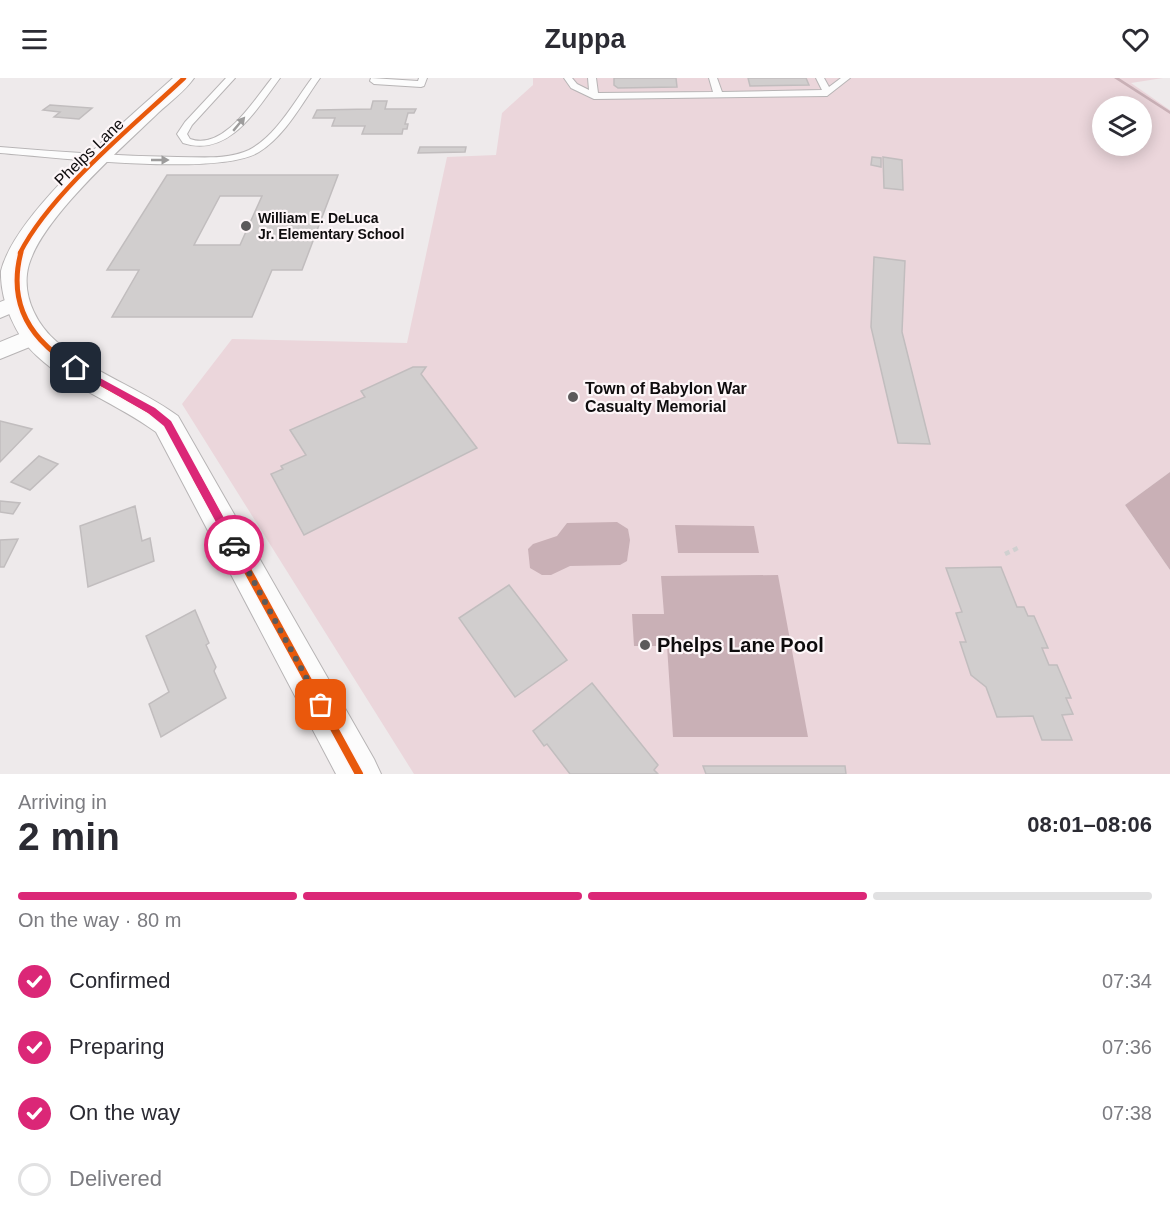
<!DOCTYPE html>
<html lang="en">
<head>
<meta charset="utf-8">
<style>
  body { margin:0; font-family:Helvetica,sans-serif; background:#f2f2f3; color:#2b2b33; height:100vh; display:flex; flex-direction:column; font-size:22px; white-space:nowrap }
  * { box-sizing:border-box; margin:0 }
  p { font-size:20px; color:#7c7c81 }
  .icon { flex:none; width:33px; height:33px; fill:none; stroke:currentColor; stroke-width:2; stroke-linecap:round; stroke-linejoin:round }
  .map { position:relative; height:696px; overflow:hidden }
  .panel { display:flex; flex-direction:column; background:#fff; flex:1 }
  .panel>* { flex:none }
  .fabs { position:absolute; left:1092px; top:18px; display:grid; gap:12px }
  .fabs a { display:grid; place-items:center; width:60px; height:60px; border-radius:50%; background:#fff; box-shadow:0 3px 15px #0003; font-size:30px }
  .pin { position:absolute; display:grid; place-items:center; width:51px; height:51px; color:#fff; margin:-26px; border-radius:12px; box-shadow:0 3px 9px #0006 }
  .courier { position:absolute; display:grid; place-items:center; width:60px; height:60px; margin:-30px; border:4px solid #db2777; border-radius:50%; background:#fff; color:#222; box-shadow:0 2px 8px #0007 }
  .summary em { font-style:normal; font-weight:800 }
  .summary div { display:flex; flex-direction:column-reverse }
  .summary { display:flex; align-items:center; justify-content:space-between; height:102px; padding:0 18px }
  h1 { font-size:39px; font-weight:800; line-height:45px }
  .bar { display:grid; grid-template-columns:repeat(4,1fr); gap:9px 6px; align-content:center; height:72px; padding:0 18px }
  .bar i { height:8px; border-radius:4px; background:#e1e1e2 }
  .bar .on { background:#db2777 }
  .bar p { grid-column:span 4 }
  ol { padding:0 18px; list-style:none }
  li { display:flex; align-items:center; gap:18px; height:66px }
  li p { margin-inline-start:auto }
  li .icon { padding:6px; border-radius:50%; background:#db2777; color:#fff; stroke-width:4 }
  li:last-child { color:#7c7c81 }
  li i { width:33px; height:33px; border:3px solid #e1e1e2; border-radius:50% }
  header { display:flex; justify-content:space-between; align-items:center; height:78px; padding:0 18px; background:#fff; font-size:27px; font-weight:800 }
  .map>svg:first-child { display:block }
</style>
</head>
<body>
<header><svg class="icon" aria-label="menu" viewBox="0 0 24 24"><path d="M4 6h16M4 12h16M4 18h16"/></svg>Zuppa<svg class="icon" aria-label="heart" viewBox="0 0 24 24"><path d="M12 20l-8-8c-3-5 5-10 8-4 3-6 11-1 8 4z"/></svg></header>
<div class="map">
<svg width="1170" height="696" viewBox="0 0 1170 696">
  <rect width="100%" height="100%" fill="#eeeaeb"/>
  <path fill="#ebd6db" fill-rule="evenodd" d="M533,0H1163L1131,5L1170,32V394L1125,427L1170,492V696H414L182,326L232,261L407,265L447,79L496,77L502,35L533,7ZM1102,28H1142V68H1102Z"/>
  <g fill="#c9b0b6">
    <polygon points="1170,394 1170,492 1125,427"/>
    <polygon points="617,444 628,451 630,462 627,483 620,487 570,488 551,497 542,497 530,490 528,471 533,466 557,458 567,445"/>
    <polygon points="675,447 754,448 759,475 678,475"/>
    <polygon points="778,497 808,659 673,659 667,568 634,568 632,536 664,536 661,498"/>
  </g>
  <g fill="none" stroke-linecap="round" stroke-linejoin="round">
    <polygon fill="#c9b0b6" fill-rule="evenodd" points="1114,0 1119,0 1170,33 1170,36"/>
  </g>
  <g fill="#d1cece" stroke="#c1bdbe" stroke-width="1.5" fill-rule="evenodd">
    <polygon points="614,0 676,0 677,9 618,10 614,7"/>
    <polygon points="748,0 806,0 809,7 750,8"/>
    <polygon points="373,23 387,23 385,31 416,31 414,35 408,35 405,46 408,46 407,51 403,51 402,56 362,56 365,48 332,48 335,40 313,40 317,32 371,31"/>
    <polygon points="50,27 92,30 79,41 54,39 60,34 43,32"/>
    <polygon points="420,69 466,69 465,74 418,75"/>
    <polygon points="872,79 881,80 881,89 871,87"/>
    <polygon points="883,79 902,82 903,112 884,110"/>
    <path d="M167,97H338L302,192H272L252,239H112L139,192H107ZM220,118H262L240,167H194Z"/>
    <polygon points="874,179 905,183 902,254 930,366 898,365 871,249"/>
    <polygon points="413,289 426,289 421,296 477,370 304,457 271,396 283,391 281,388 306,377 290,352 365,319 361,313"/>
    <polygon points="0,343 32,351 0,384"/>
    <polygon points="39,378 58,386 30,412 11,404"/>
    <polygon points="0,423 20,425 13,436 0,434"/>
    <polygon points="135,428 142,463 150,460 154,483 88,509 80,448"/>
    <polygon points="18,461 4,489 0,489 0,462"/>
    <polygon points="1001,489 1017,529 1024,529 1028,538 1034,538 1048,570 1042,570 1049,587 1057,587 1071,620 1066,620 1073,636 1062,637 1072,662 1042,662 1033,638 997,639 986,609 971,597 960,564 966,564 956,535 962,534 946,490"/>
    <polygon points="509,507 567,582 515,619 459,540"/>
    <polygon points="195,532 209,565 206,567 216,589 214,593 226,620 161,659 149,626 169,614 146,558"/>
    <polygon points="592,605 658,687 654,692 658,696 570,696 547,666 544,668 533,653"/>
    <polygon points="703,688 845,688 846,696 706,696"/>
  </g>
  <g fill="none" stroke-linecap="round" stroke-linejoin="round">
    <g stroke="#b7b4b5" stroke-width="2">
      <g id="service">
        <path d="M226,0H235L192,47L187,56L190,61C224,73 253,23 272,0H280C256,32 229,80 183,65L177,56L185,44Z"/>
        <path d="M312,0H320C302,25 286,57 259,74C219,99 52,79 0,75V69C59,74 118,78 177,79C201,79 228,82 249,72C277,57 294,24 312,0Z"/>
        <polygon points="371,0 418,3 419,0 427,0 424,8 421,9 374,6 370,3"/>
        <polygon points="564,0 572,0 577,6 589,12 588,0 596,0 598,15 713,14 709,0 717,0 722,14 822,12 816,0 824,0 829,9 841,0 850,0 827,18 594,21 571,10"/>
      </g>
    </g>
    <g stroke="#b7b4b5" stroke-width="2">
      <g id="minor">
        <polygon points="18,217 26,219 29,224 26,229 0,240 0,224"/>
        <polygon points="34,250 42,252 46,258 42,264 0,281 0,264"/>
      </g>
    </g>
    <g stroke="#b7b4b5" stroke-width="2">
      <path id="tertiary" d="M173,0H194C185,13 170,24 158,35C123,69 32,148 27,196C24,222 38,248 57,264C93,295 140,310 178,338L374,681L381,696H336L156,354C118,326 71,310 37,278C16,259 0,223 1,193C16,133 126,43 173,0Z"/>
    </g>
    <polyline stroke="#d0d0d0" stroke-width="4.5" stroke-dasharray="5 4" stroke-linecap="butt" points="1005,476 1020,469"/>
    <use href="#service" fill="#fcfcfc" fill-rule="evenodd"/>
    <use href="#minor" fill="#fcfcfc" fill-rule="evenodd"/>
    <use href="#tertiary" fill="#fcfcfc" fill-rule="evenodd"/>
    <g stroke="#fdf6f8" stroke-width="8">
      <path id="cycleway-far2" d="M20,175C51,114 133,48 184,0"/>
    </g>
    <g stroke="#fdf6f8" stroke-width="9">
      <path id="cycleway-far1" d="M21,174C0,254 65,286 124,318C137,326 155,334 166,345C178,358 189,386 198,402"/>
    </g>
    <g stroke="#fdf6f8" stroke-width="11">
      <polyline id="cycleway" points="197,400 359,696"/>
    </g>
    <use href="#cycleway-far2" stroke="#e8590c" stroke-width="4.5"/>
    <use href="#cycleway-far1" stroke="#e8590c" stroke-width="5"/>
    <use href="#cycleway" stroke="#e8590c" stroke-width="8"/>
  </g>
  <defs><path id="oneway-solid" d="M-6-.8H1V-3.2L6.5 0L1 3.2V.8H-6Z" transform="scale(1.5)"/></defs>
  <g fill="#9d9c9c">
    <use href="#oneway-solid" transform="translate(239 46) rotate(-50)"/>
    <use href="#oneway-solid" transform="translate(160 82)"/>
  </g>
  <polygon fill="#db2777" points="76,287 155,330 171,343 237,464 237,470 230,470 164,348 148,335 73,292 73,288"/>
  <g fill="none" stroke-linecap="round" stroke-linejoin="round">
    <polyline stroke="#5c5a5b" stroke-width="6" stroke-dasharray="0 10.8" points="234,467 321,627"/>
  </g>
  <g fill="#5c5a5b" stroke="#fdf6f8" stroke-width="2">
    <circle cx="246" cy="148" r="6"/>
    <circle cx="573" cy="319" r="6"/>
    <circle cx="645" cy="567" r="6"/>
  </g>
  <g text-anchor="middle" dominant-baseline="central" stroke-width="4.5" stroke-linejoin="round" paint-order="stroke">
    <g font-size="14" font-weight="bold" fill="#0e0c0d" stroke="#fdf6f8" text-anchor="start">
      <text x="258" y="140">William E. DeLuca<tspan x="258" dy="16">Jr. Elementary School</tspan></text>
    </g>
    <g font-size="16" fill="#0e0c0d" stroke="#fdf6f8">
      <text transform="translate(89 74) rotate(-44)">Phelps Lane</text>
    </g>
    <g font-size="16" font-weight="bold" fill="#0e0c0d" stroke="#fdf6f8" text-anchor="start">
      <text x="585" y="310">Town of Babylon War<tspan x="585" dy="18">Casualty Memorial</tspan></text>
    </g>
    <g font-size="20" font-weight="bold" fill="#0e0c0d" stroke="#fdf6f8" text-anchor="start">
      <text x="657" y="567">Phelps Lane Pool</text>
    </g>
  </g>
</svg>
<div class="fabs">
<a><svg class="icon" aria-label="layers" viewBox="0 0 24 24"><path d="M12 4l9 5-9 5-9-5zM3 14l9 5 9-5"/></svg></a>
</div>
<div class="pin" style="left:321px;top:627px;background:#ea580c"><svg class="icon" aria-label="bag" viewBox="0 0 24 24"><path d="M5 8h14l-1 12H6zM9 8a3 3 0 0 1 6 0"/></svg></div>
<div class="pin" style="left:76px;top:290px;background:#1f2937"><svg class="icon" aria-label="home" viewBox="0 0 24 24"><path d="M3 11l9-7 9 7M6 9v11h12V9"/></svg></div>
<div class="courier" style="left:234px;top:467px"><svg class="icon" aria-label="car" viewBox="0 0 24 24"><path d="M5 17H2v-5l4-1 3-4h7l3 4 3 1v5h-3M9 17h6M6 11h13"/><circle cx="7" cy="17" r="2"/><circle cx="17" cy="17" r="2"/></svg></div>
</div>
<section class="panel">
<div class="summary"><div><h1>2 min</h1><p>Arriving in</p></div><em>08:01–08:06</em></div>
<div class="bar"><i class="on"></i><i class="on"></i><i class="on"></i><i></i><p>On the way · 80 m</p></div>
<ol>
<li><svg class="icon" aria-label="check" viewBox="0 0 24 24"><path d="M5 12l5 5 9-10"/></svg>Confirmed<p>07:34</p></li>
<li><svg class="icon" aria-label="check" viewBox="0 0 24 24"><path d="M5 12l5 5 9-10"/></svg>Preparing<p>07:36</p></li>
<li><svg class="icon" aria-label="check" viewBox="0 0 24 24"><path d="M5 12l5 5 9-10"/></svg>On the way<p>07:38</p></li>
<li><i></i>Delivered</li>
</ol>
</section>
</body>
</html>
